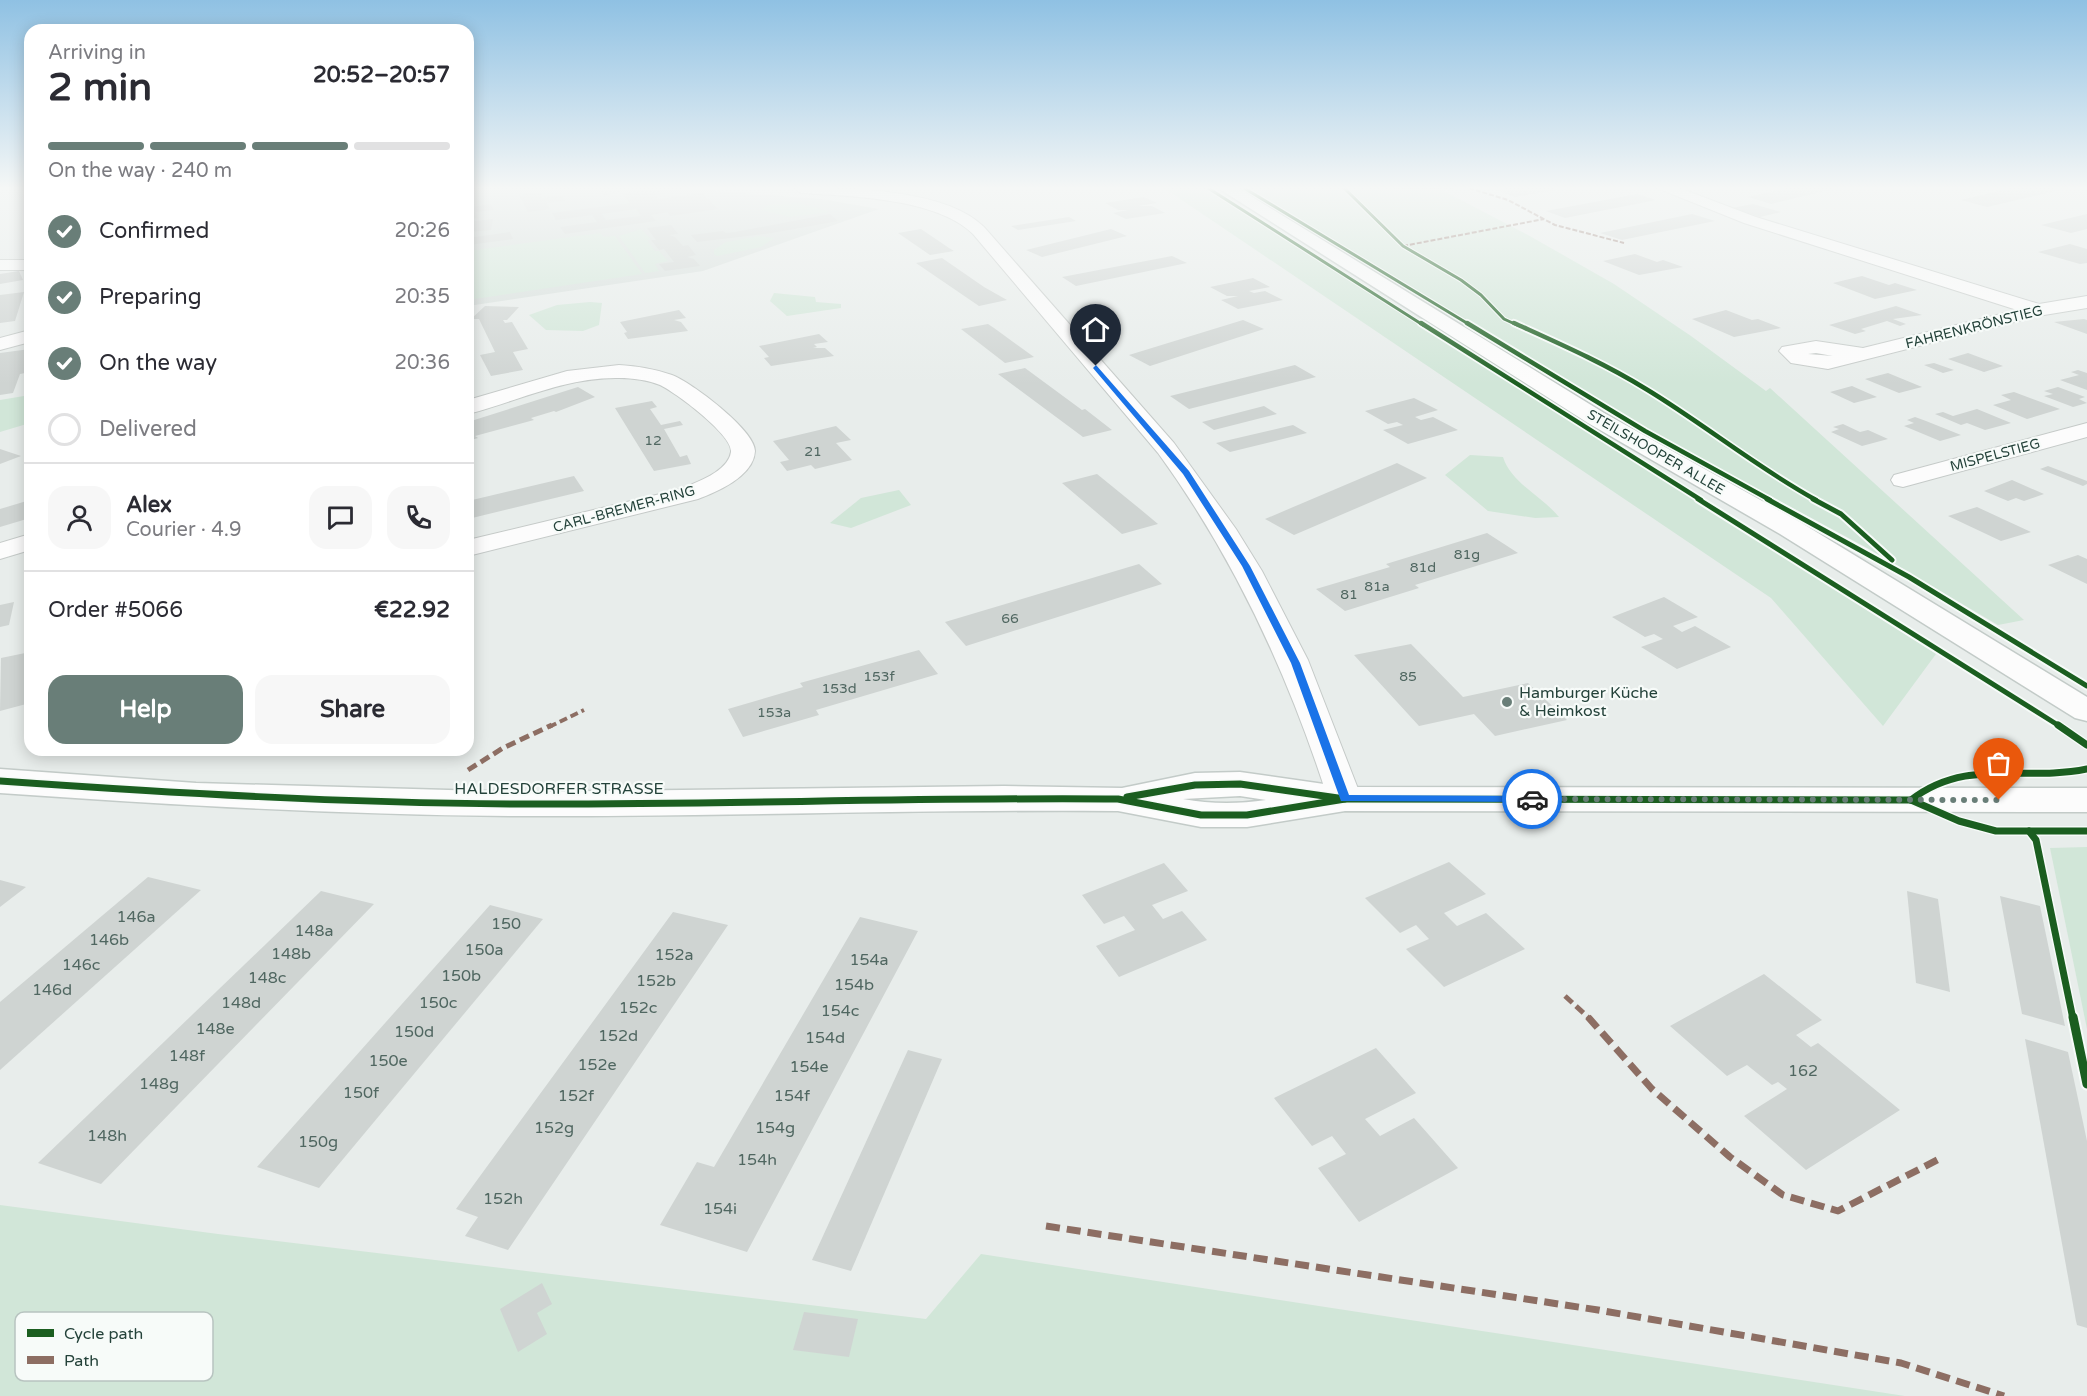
<!DOCTYPE html>
<html lang="en">
<head>
<meta charset="utf-8">
<style>
  body { margin:0; font-family:"Varela Round",sans-serif; background:#f7f7f7; color:#2b2b33; height:100vh; display:flex; flex-direction:column; font-size:22px; white-space:nowrap }
  * { box-sizing:border-box; margin:0 }
  p { font-size:20px; color:#7c7c81 }
  .icon { flex:none; width:33px; height:33px; fill:none; stroke:currentColor; stroke-width:2; stroke-linecap:round; stroke-linejoin:round }
  .map { position:relative; flex:1; overflow:hidden }
  .details { position:absolute; left:24px; top:24px; width:450px; height:732px; display:flex; flex-direction:column; background:#fff; border-radius:18px; box-shadow:0 3px 15px #0003 }
  .details>* { flex:none }
  .pin { position:absolute; display:grid; place-items:center; width:51px; height:51px; color:#fff; margin:-62px -26px; border-radius:50% 50% 50% 0; rotate:-45deg; box-shadow:0 0 6px #0007 }
  .pin .icon { rotate:45deg }
  .courier { position:absolute; display:grid; place-items:center; width:60px; height:60px; margin:-30px; border:4px solid #1a73e8; border-radius:50%; background:#fff; color:#222; box-shadow:0 2px 8px #0007 }
  .summary em { font-style:normal; font-weight:700 }
  .summary div { display:flex; flex-direction:column-reverse }
  .summary { display:flex; align-items:center; justify-content:space-between; height:102px; padding:0 24px }
  h1 { font-size:39px; font-weight:700; line-height:45px }
  .bar { display:grid; grid-template-columns:repeat(4,1fr); gap:9px 6px; align-content:center; height:72px; padding:0 24px }
  .bar i { height:8px; border-radius:4px; background:#e1e1e2 }
  .bar .active { background:#697e78 }
  .bar p { grid-column:span 4 }
  .line { display:flex; align-items:center; gap:15px; padding:0 24px; border-top:2px solid #e1e1e2 }
  .line div { flex:1 }
  .round { display:grid; place-items:center; flex:none; width:63px; height:63px; border-radius:18px; background:#f7f7f7 }
  ol { padding:0 24px; list-style:none }
  li { display:flex; align-items:center; gap:18px; height:66px }
  li p { margin-inline-start:auto }
  li .icon { padding:6px; border-radius:50%; background:#697e78; color:#fff; stroke-width:4 }
  li:last-child { color:#7c7c81 }
  li i { width:33px; height:33px; border:3px solid #e1e1e2; border-radius:50% }
  .action { display:flex; gap:12px; margin-top:auto; padding:12px 24px }
  .action a { flex:1; height:69px; border-radius:18px; background:#697e78; color:#fff; font-size:24px; font-weight:700; line-height:69px; text-align:center }
  .action a+a { background:#f7f7f7; color:#2b2b33 }
  .map>svg:first-child { display:block }
</style>
</head>
<body>
<div class="map">
<svg width="2087" height="1396" viewBox="0 0 2087 1396">
  <rect width="100%" height="100%" fill="#e8edeb"/>
  <polygon fill="#d6dedb" points="468,188 677,188 821,199 879,209 703,271 468,306"/>
  <g fill="#d1e6d8">
    <polygon points="1164,188 1204,188 1936,654 1883,726 1771,598"/>
    <polygon points="1249,188 1438,188 1528,235 1614,284 1691,336 1766,391 1770,388 2024,620 1998,625 1869,549 1649,431"/>
    <polygon points="799,203 829,212 790,217 762,210 768,205"/>
    <polygon points="641,229 651,239 647,240 655,251 659,251 668,261 655,264 659,271 645,273 619,236"/>
    <polygon points="600,233 603,237 615,236 642,274 468,300 468,251"/>
    <polygon points="759,236 774,238 761,247 717,256 714,254 714,250 726,242"/>
    <polygon points="774,293 815,297 816,302 841,304 841,308 787,316 770,301"/>
    <polygon points="590,302 602,303 599,325 583,331 546,330 529,315 557,305"/>
    <polygon points="30,395 30,423 0,432 0,400"/>
    <path d="M1470,455L1503,457C1511,483 1542,496 1559,517L1535,518L1488,511L1445,475Z"/>
    <polygon points="899,490 911,505 851,528 830,523 861,498"/>
    <polygon points="2087,847 2087,1029 2050,848"/>
    <polygon points="0,1205 218,1234 926,1319 981,1254 1905,1396 0,1396"/>
  </g>
  <g fill="#cfd4d2" fill-rule="evenodd">
    <polygon points="598,188 621,188 624,191 604,196"/>
    <path d="M654,188L663,194L655,195L658,199L702,193L718,209L670,216L668,212L651,215L656,221L565,234L560,227L597,222L592,215L556,220L552,213L630,203L622,193ZM636,209L641,216L606,220L602,214Z"/>
    <polygon points="1507,188 1556,188 1556,190 1515,197 1496,190"/>
    <polygon points="1787,188 1833,188 1833,189 1771,204 1748,197"/>
    <polygon points="2055,188 2060,190 1987,207 1961,200 2011,188"/>
    <polygon points="540,192 543,198 562,195 565,201 547,203 550,209 528,212 519,195"/>
    <polygon points="1637,194 1656,200 1565,218 1546,211"/>
    <polygon points="1144,197 1157,203 1138,206 1152,206 1165,213 1126,219 1113,213 1128,210 1118,210 1105,203"/>
    <polygon points="468,198 472,207 491,204 494,210 475,212 478,218 468,219"/>
    <polygon points="1753,204 1781,212 1760,217 1732,208"/>
    <polygon points="830,214 838,221 772,233 697,242 691,235 723,231 726,233 735,232"/>
    <polygon points="1692,214 1715,221 1622,240 1600,233"/>
    <polygon points="2087,214 2087,229 2071,233 2041,225"/>
    <polygon points="1069,217 1076,221 1018,230 1011,226"/>
    <polygon points="493,219 491,230 468,232 468,222"/>
    <polygon points="671,225 678,234 669,235 675,237 683,246 688,245 696,255 687,257 694,259 700,266 665,271 659,264 674,262 664,249 659,250 651,240 656,240 647,228"/>
    <polygon points="921,229 949,248 954,251 930,255 898,233"/>
    <polygon points="1111,229 1127,236 1042,257 1026,250"/>
    <polygon points="510,232 513,239 468,245 468,238"/>
    <polygon points="2070,244 2087,249 2087,263 2080,264 2038,252"/>
    <polygon points="1635,254 1657,262 1663,260 1683,267 1639,275 1603,261"/>
    <polygon points="1172,256 1187,263 1076,286 1062,277"/>
    <polygon points="942,258 984,287 1007,300 979,306 916,263"/>
    <polygon points="19,271 23,280 0,284 0,274"/>
    <polygon points="1862,276 1889,285 1895,283 1917,290 1875,299 1833,283"/>
    <polygon points="1253,278 1270,287 1249,291 1254,293 1265,291 1283,300 1238,309 1221,300 1238,296 1227,296 1210,287"/>
    <polygon points="24,292 15,321 0,323 0,295"/>
    <polygon points="485,306 519,307 507,320 503,320 505,323 512,322 528,349 513,352 523,370 491,376 480,355 495,352 479,319 471,319"/>
    <polygon points="1896,306 1922,315 1893,319 1906,324 1900,326 1887,321 1861,329 1866,331 1855,334 1829,325"/>
    <polygon points="679,310 686,318 674,320 681,322 688,331 628,339 624,333 627,332 620,322"/>
    <polygon points="1726,310 1752,320 1758,319 1781,328 1734,337 1692,319"/>
    <polygon points="2084,319 2087,320 2087,334 2054,322"/>
    <polygon points="1243,320 1264,329 1150,366 1129,355"/>
    <polygon points="988,324 994,328 1034,357 1005,363 961,329"/>
    <polygon points="819,334 828,342 814,344 817,347 813,348 825,348 834,356 771,366 764,358 769,357 759,346"/>
    <polygon points="30,349 25,373 20,374 13,393 0,395 0,353"/>
    <polygon points="1968,353 2003,366 1984,372 1948,359"/>
    <polygon points="1934,363 1954,370 1943,373 1924,365"/>
    <polygon points="1295,365 1316,377 1189,409 1170,396"/>
    <polygon points="1025,368 1082,410 1085,409 1112,430 1083,437 998,374"/>
    <polygon points="2078,370 2087,373 2087,390 2060,380 2079,375 2071,372"/>
    <polygon points="1888,373 1922,387 1899,393 1865,379"/>
    <polygon points="1852,386 1877,397 1854,403 1830,392"/>
    <polygon points="578,387 595,397 556,412 554,411 531,418 534,420 475,436 478,438 468,441 468,422"/>
    <polygon points="2058,387 2085,397 2079,399 2087,403 2073,407 2044,396 2053,394 2044,391"/>
    <polygon points="2014,392 2060,409 2027,419 1993,405 2011,400 2001,395"/>
    <polygon points="1414,398 1438,410 1415,417 1421,420 1433,417 1458,430 1408,444 1383,430 1403,425 1397,422 1388,424 1365,411"/>
    <polygon points="652,401 657,407 650,409 661,425 680,421 683,425 664,429 680,457 687,455 691,464 654,471 615,408"/>
    <polygon points="1264,406 1277,414 1214,430 1202,422"/>
    <polygon points="1977,409 2011,423 1985,430 1967,423 1961,425 1935,414 1943,412 1953,416"/>
    <polygon points="1915,417 1926,421 1961,435 1940,441 1904,426 1914,423 1907,420"/>
    <polygon points="1843,424 1860,432 1868,430 1888,439 1862,446 1831,432 1839,429 1833,427"/>
    <polygon points="1293,425 1307,433 1230,452 1216,443"/>
    <polygon points="836,426 851,440 836,443 852,460 815,469 811,465 787,471 780,462 789,460 773,441"/>
    <polygon points="0,449 21,456 0,464"/>
    <polygon points="1397,463 1427,478 1294,535 1265,519"/>
    <polygon points="2048,466 2087,481 2087,484 2083,486 2040,469"/>
    <polygon points="1097,474 1140,509 1158,524 1122,534 1062,483"/>
    <polygon points="574,476 584,491 468,519 468,501"/>
    <polygon points="2012,480 2044,494 2024,501 2016,498 2008,501 1984,491"/>
    <polygon points="30,500 30,518 0,527 0,509"/>
    <polygon points="1977,507 2031,532 2001,541 1948,516"/>
    <polygon points="1487,533 1518,553 1415,585 1419,588 1345,611 1316,589 1390,567 1386,564"/>
    <polygon points="2078,555 2087,559 2087,584 2048,565"/>
    <polygon points="1139,564 1162,584 966,646 945,622"/>
    <polygon points="1664,597 1698,617 1673,626 1682,632 1695,626 1731,647 1677,669 1641,647 1663,639 1654,634 1645,637 1612,617"/>
    <polygon points="14,602 9,625 0,627 0,605"/>
    <polygon points="1411,644 1463,697 1528,683 1567,720 1495,736 1474,714 1419,726 1354,655"/>
    <polygon points="919,650 938,674 816,710 819,715 743,737 728,709 803,687 800,683"/>
    <polygon points="30,652 30,703 0,711 1,658"/>
    <polygon points="1449,862 1486,894 1444,913 1457,926 1486,913 1525,949 1444,987 1406,949 1429,939 1416,925 1400,933 1365,898"/>
    <polygon points="1164,863 1188,891 1152,905 1163,919 1182,911 1207,940 1119,977 1096,946 1135,930 1124,916 1104,924 1082,895"/>
    <polygon points="148,877 201,890 0,1070 0,1002"/>
    <polygon points="0,880 26,887 0,907"/>
    <polygon points="321,891 374,904 101,1184 38,1163"/>
    <polygon points="1907,891 1938,899 1950,992 1916,983"/>
    <polygon points="2000,896 2040,906 2065,1026 2022,1014"/>
    <polygon points="490,905 543,919 319,1188 257,1167"/>
    <polygon points="673,912 728,925 508,1250 465,1236 478,1217 456,1209"/>
    <polygon points="860,917 918,931 747,1252 660,1225 697,1162 714,1167"/>
    <polygon points="1764,974 1822,1020 1796,1035 1811,1047 1818,1043 1900,1110 1806,1170 1744,1116 1787,1089 1778,1082 1772,1085 1747,1065 1727,1076 1670,1026"/>
    <polygon points="2025,1039 2068,1052 2087,1141 2087,1328 2077,1325 2076,1321"/>
    <polygon points="1376,1048 1416,1093 1365,1119 1380,1136 1414,1118 1458,1168 1359,1222 1318,1168 1346,1154 1332,1136 1312,1146 1274,1098"/>
    <polygon points="908,1050 942,1059 851,1271 812,1260"/>
    <polygon points="542,1283 552,1304 537,1313 547,1334 518,1352 500,1309"/>
    <polygon points="804,1312 858,1319 849,1357 793,1350"/>
  </g>
  <g fill="none" stroke-linecap="round" stroke-linejoin="round">
    <g stroke="#c5cac8" stroke-width="2">
      <g id="street">
        <path d="M794,188C847,188 945,188 984,227L1174,443L1236,529L1262,571L1308,660L1362,799L1357,807L1345,811L1333,807L1328,799C1288,674 1235,559 1158,453L973,234C937,198 849,196 801,193Z"/>
        <path d="M1657,188H1679L1756,217L2039,304L2087,296V308L2038,316L1828,369L1791,363L1779,351L1782,347L1816,341L1863,348L2017,310L1744,223ZM1816,353L1833,356L1808,354Z"/>
        <rect x="0" y="260" width="30" height="10"/>
        <polygon points="30,330 30,342 0,350 0,338"/>
        <path d="M619,365C637,366 655,369 672,375C691,382 755,430 755,451C754,476 717,492 698,499L468,556V540L681,489C696,482 728,472 731,452C733,435 675,392 660,385C647,380 633,378 619,378C566,377 518,401 468,414V400L567,371Z"/>
        <polygon points="2087,423 2087,437 1903,487 1894,485 1891,480 1894,475"/>
        <polygon points="30,534 30,550 0,559 0,543"/>
      </g>
    </g>
    <g stroke="#c3cbc8" stroke-width="3">
      <g id="secondary">
        <polygon points="1218,188 1238,188 1604,413 1800,522 2087,697 2087,721 2075,718 1780,534 1588,423"/>
        <path d="M0,769L196,783L518,792L1004,786L1122,788L1195,773L1240,772L1345,787L2087,788V812L1345,811L1247,827H1201L1118,811C917,809 717,817 517,816C344,815 172,805 0,793ZM1240,796L1266,800C1238,804 1210,804 1183,799Z"/>
      </g>
    </g>
    <use href="#street" fill="#fcfcfc" fill-rule="evenodd"/>
    <use href="#secondary" fill="#fcfcfc" fill-rule="evenodd"/>
    <g stroke="#8d6e63" stroke-width="2" stroke-dasharray="5 2" stroke-linecap="butt">
      <polyline points="1394,188 1453,188"/>
      <polyline points="1469,188 1508,200 1555,225 1624,243"/>
      <polyline points="1403,246 1544,219"/>
    </g>
    <polyline stroke="#8d6e63" stroke-width="4" stroke-dasharray="8 4" stroke-linecap="butt" points="549,727 584,710"/>
    <g stroke="#8d6e63" stroke-width="5" stroke-dasharray="10 5" stroke-linecap="butt">
      <polyline points="468,770 503,748 552,725"/>
      <polyline points="1565,996 1590,1019"/>
    </g>
    <g stroke="#8d6e63" stroke-width="7" stroke-dasharray="14 7" stroke-linecap="butt">
      <polyline points="1588,1017 1652,1089 1730,1157 1783,1195 1838,1211 1943,1157"/>
      <polyline points="1046,1226 1598,1310 1901,1363 2004,1396"/>
    </g>
    <g stroke="#f7fbf9" stroke-width="5">
      <g id="cycleway-far4">
        <polyline points="1208,188 1423,325"/>
        <polyline points="1244,188 1470,325"/>
        <polyline points="1344,188 1403,246 1461,280 1481,295 1504,319 1517,325"/>
      </g>
    </g>
    <g stroke="#f7fbf9" stroke-width="8">
      <g id="cycleway-far3">
        <polyline points="1421,323 1701,500"/>
        <polyline points="1467,323 1645,431 1770,500"/>
        <path d="M1514,323C1558,343 1604,363 1646,389C1704,424 1756,467 1816,500"/>
      </g>
    </g>
    <g stroke="#f7fbf9" stroke-width="9">
      <g id="cycleway-far2">
        <polyline points="1698,499 2061,727"/>
        <polyline points="1767,499 1909,577 2087,686"/>
        <polyline points="1813,499 1841,514 1892,560"/>
      </g>
    </g>
    <g stroke="#f7fbf9" stroke-width="10">
      <g id="cycleway-far1">
        <polyline points="2058,725 2087,745"/>
        <path d="M0,781C172,793 344,803 517,804C717,805 917,797 1118,799L1201,815H1247L1345,799"/>
        <polyline points="1127,797 1195,785 1240,784 1345,799 1911,800 1959,821 1996,831 2087,831"/>
        <path d="M1911,800C1966,757 2024,782 2087,769"/>
        <polyline points="2029,831 2036,840 2073,1019"/>
      </g>
    </g>
    <g stroke="#f7fbf9" stroke-width="13">
      <polyline id="cycleway" points="2073,1017 2087,1084"/>
    </g>
    <use href="#cycleway-far4" stroke="#1b5e20" stroke-width="3"/>
    <use href="#cycleway-far3" stroke="#1b5e20" stroke-width="4.5"/>
    <use href="#cycleway-far2" stroke="#1b5e20" stroke-width="5"/>
    <use href="#cycleway-far1" stroke="#1b5e20" stroke-width="7"/>
    <use href="#cycleway" stroke="#1b5e20" stroke-width="9"/>
  </g>
  <linearGradient id="sky" x2="0" y2="1"><stop stop-color="#8fc1e3"/><stop offset="0.49" stop-color="#f5f7f6"/><stop offset="1" stop-color="#f5f7f6" stop-opacity="0"/></linearGradient>
  <rect width="2087" height="384" fill="url(#sky)"/>
  <polygon fill="#1a73e8" points="1096,365 1189,471 1250,566 1300,663 1349,795 1532,796 1535,797 1535,802 1341,801 1291,663 1242,566 1183,474 1093,368"/>
  <g fill="none" stroke-linecap="round" stroke-linejoin="round">
    <polyline stroke="#697e78" stroke-width="6" stroke-dasharray="0 10.8" points="1532,799 1999,800"/>
  </g>
  <circle fill="#697e78" stroke="#f7fbf9" stroke-width="2" cx="1507" cy="702" r="6"/>
  <g text-anchor="middle" dominant-baseline="central" stroke-width="4.5" stroke-linejoin="round" paint-order="stroke">
    <g font-size="14" fill="#24423a" stroke="#f7fbf9">
      <text transform="translate(1974 327) rotate(-14)">FAHRENKRÖNSTIEG</text>
      <text transform="translate(1656 452) rotate(30)">STEILSHOOPER ALLEE</text>
      <text transform="translate(1995 455) rotate(-15)">MISPELSTIEG</text>
      <text transform="translate(624 509) rotate(-15)">CARL-BREMER-RING</text>
    </g>
    <g font-size="14" fill="#506761">
      <text x="653" y="440">12</text>
      <text x="813" y="451">21</text>
      <text x="1467" y="554">81g</text>
      <text x="1423" y="567">81d</text>
      <text x="1377" y="586">81a</text>
      <text x="1349" y="594">81</text>
      <text x="1010" y="618">66</text>
      <text x="879" y="676">153f</text>
      <text x="1408" y="676">85</text>
      <text x="839" y="688">153d</text>
      <text x="774" y="712">153a</text>
    </g>
    <g font-size="16" fill="#24423a" stroke="#f7fbf9" text-anchor="start">
      <text x="1519" y="693">Hamburger Küche<tspan x="1519" dy="18">&amp; Heimkost</tspan></text>
    </g>
    <g font-size="16" fill="#24423a" stroke="#f7fbf9">
      <text x="559" y="789">HALDESDORFER STRASSE</text>
    </g>
    <g font-size="16" fill="#506761">
      <text x="136" y="917">146a</text>
      <text x="506" y="924">150</text>
      <text x="314" y="931">148a</text>
      <text x="109" y="940">146b</text>
      <text x="484" y="950">150a</text>
      <text x="291" y="954">148b</text>
      <text x="674" y="955">152a</text>
      <text x="869" y="960">154a</text>
      <text x="81" y="965">146c</text>
      <text x="461" y="976">150b</text>
      <text x="267" y="978">148c</text>
      <text x="656" y="981">152b</text>
      <text x="854" y="985">154b</text>
      <text x="52" y="990">146d</text>
      <text x="241" y="1003">148d</text>
      <text x="438" y="1003">150c</text>
      <text x="638" y="1008">152c</text>
      <text x="840" y="1011">154c</text>
      <text x="215" y="1029">148e</text>
      <text x="414" y="1032">150d</text>
      <text x="618" y="1036">152d</text>
      <text x="825" y="1038">154d</text>
      <text x="187" y="1056">148f</text>
      <text x="388" y="1061">150e</text>
      <text x="597" y="1065">152e</text>
      <text x="809" y="1067">154e</text>
      <text x="1803" y="1071">162</text>
      <text x="159" y="1084">148g</text>
      <text x="361" y="1093">150f</text>
      <text x="576" y="1096">152f</text>
      <text x="792" y="1096">154f</text>
      <text x="554" y="1128">152g</text>
      <text x="775" y="1128">154g</text>
      <text x="107" y="1136">148h</text>
      <text x="318" y="1142">150g</text>
      <text x="757" y="1160">154h</text>
      <text x="503" y="1199">152h</text>
      <text x="720" y="1209">154i</text>
    </g>
  </g>
  <rect x="15" y="1312" width="198" height="69" rx="9" fill="#f7fbf9" stroke="#b8c4c0" stroke-width="1.5"/>
  <rect x="27" y="1329" width="27" height="8" fill="#1b5e20"/>
  <rect x="27" y="1356" width="27" height="8" fill="#8d6e63"/>
  <g font-size="16" fill="#24423a">
    <text x="64" y="1339">Cycle path</text>
    <text x="64" y="1366">Path</text>
  </g>
</svg>
<div class="pin" style="left:1999px;top:800px;background:#ea580c"><svg class="icon" aria-label="bag" viewBox="0 0 24 24"><path d="M5 8h14l-1 12H6zM9 8a3 3 0 0 1 6 0"/></svg></div>
<div class="pin" style="left:1096px;top:366px;background:#1f2937"><svg class="icon" aria-label="home" viewBox="0 0 24 24"><path d="M3 11l9-7 9 7M6 9v11h12V9"/></svg></div>
<div class="courier" style="left:1532px;top:799px"><svg class="icon" aria-label="car" viewBox="0 0 24 24"><path d="M5 17H2v-5l4-1 3-4h7l3 4 3 1v5h-3M9 17h6M6 11h13"/><circle cx="7" cy="17" r="2"/><circle cx="17" cy="17" r="2"/></svg></div>
<section class="details">
<div class="summary"><div><h1>2 min</h1><p>Arriving in</p></div><em>20:52–20:57</em></div>
<div class="bar"><i class="active"></i><i class="active"></i><i class="active"></i><i></i><p>On the way · 240 m</p></div>
<ol>
<li><svg class="icon" aria-label="check" viewBox="0 0 24 24"><path d="M5 12l5 5 9-10"/></svg>Confirmed<p>20:26</p></li>
<li><svg class="icon" aria-label="check" viewBox="0 0 24 24"><path d="M5 12l5 5 9-10"/></svg>Preparing<p>20:35</p></li>
<li><svg class="icon" aria-label="check" viewBox="0 0 24 24"><path d="M5 12l5 5 9-10"/></svg>On the way<p>20:36</p></li>
<li><i></i>Delivered</li>
</ol>
<div class="line" style="height:108px"><a class="round"><svg class="icon" aria-label="person" viewBox="0 0 24 24"><circle cx="12" cy="8" r="4"/><path d="M4 21q1-7 8-7t8 7"/></svg></a><div><b>Alex</b><p>Courier · 4.9</p></div><a class="round"><svg class="icon" aria-label="chat" viewBox="0 0 24 24"><path d="M4 5h16v11H9l-5 4z"/></svg></a><a class="round"><svg class="icon" aria-label="phone" viewBox="0 0 24 24"><path d="M5 4h4l2 5-3 2q2 4 5 5l2-3 5 2v4C11 20 4 13 5 4z"/></svg></a></div>
<div class="line" style="height:78px"><div>Order #5066</div><b>€22.92</b></div>
<div class="action"><a>Help</a><a>Share</a></div>
</section>
</div>
</body>
</html>
